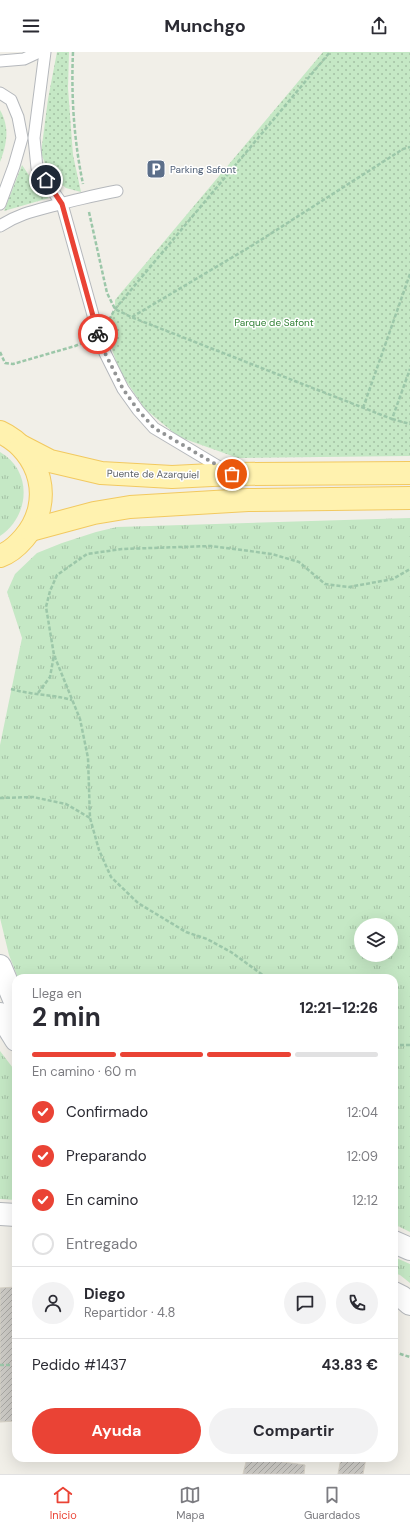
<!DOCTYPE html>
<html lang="es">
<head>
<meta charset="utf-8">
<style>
  body { margin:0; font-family:"DM Sans",sans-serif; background:#f2f2f3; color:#2b2b33; height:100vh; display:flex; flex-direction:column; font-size:15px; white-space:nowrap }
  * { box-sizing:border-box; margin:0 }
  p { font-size:13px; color:#7c7c81 }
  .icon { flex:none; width:22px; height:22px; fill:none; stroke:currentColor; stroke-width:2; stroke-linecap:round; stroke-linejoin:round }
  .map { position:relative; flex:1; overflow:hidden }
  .side { position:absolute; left:12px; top:922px; width:386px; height:488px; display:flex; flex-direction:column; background:#fff; border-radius:12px; box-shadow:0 4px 16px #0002 }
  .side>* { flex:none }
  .controls { position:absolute; left:354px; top:866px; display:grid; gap:8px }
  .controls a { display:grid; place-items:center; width:44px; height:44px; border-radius:50%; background:#fff; box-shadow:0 4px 16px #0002; font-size:20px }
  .pin { position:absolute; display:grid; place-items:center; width:34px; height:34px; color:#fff; margin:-17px; border:2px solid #fff; border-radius:50%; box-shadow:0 1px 4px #0007 }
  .courier { position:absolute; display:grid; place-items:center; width:40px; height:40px; margin:-20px; border:3px solid #ea4335; border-radius:50%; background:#fff; color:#222; box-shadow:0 1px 5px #0007 }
  .head em { font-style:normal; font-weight:700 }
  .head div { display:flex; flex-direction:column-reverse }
  .head { display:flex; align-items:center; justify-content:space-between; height:68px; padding:0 20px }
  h1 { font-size:26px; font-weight:700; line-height:30px }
  .bar { display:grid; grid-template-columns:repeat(4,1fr); gap:6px 4px; align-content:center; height:48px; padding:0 20px }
  .bar i { height:5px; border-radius:3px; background:#e1e1e2 }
  .bar .selected { background:#ea4335 }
  .bar p { grid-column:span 4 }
  .line { display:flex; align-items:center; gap:10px; padding:0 20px; border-top:1px solid #e1e1e2 }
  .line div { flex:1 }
  .round { display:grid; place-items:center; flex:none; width:42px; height:42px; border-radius:21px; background:#f2f2f3 }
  ol { padding:0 20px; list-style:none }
  li { display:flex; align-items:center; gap:12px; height:44px }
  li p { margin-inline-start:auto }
  li .icon { padding:4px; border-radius:50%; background:#ea4335; color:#fff; stroke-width:4 }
  li:last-child { color:#7c7c81 }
  li i { width:22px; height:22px; border:2px solid #e1e1e2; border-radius:50% }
  .primary-button { display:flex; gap:8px; margin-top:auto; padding:8px 20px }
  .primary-button a { flex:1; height:46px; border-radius:24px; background:#ea4335; color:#fff; font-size:16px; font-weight:700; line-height:46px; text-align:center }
  .primary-button a+a { background:#f2f2f3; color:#2b2b33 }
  header { display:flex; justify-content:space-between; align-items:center; height:52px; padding:0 20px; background:#fff; font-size:18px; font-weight:700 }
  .tabs { display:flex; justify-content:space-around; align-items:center; height:56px; border-top:1px solid #e1e1e2; background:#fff; font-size:11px; color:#7c7c81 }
  .tabs a { display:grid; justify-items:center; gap:2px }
  .tabs .selected { color:#ea4335 }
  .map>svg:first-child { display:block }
</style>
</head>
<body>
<header><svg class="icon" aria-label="menu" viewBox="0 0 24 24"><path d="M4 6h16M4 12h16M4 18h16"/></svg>Munchgo<svg class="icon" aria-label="share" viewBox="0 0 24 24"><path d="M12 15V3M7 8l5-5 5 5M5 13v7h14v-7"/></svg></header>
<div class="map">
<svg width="410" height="1422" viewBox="0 0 410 1422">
  <defs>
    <pattern id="grass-tufts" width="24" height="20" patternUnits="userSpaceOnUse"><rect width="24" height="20" fill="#c5e8c5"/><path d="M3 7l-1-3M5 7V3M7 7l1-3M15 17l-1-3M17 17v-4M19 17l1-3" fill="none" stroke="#a3c0a4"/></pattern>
    <pattern id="park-dots" width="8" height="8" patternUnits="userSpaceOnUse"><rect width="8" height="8" fill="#c5e8c5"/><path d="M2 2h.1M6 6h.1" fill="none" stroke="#a3c0a4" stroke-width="1.8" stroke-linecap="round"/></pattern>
    <pattern id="building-hatch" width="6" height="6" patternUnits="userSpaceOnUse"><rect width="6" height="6" fill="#cccac5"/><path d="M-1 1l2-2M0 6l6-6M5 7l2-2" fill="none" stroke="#a9a8a4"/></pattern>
  </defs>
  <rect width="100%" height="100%" fill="#f1efe8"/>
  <g fill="url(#grass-tufts)" fill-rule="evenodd">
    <path d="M0,400C33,419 30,464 0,484Z"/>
    <path d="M410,466V1180L394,1172V926H18L9,903L0,866V693L22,586L7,540L15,522L37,501L62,491L96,480L117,475ZM361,873H391V903H361Z"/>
    <polygon points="0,999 16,1020 16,1148 0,1147"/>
    <polygon points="394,1205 410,1212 410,1231 400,1223 394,1221"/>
  </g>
  <g fill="url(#park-dots)">
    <polygon points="57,0 69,0 68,36 73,103 81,140 66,136 49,122 41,101 48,47"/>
    <polygon points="323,0 410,0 410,404 238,406 179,385 145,357 120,320 104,275 115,257 115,248"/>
    <path d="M0,58C10,76 7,91 0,110Z"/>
    <polygon points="22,113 41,141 49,146 4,159"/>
  </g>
  <g fill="url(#building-hatch)" stroke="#d6d1c6">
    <polygon points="16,1235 16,1369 0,1370 0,1236"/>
    <polygon points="247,1406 276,1406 276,1409 305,1413 304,1422 243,1422"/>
    <polygon points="341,1406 366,1406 363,1422 338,1422"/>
  </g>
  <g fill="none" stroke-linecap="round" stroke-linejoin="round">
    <g stroke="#b5b8bc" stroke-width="13">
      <g id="lane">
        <polyline points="45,0 34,86 37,116 62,152 98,281 105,301 123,337 138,358 154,376 226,419"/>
        <polyline points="0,9 24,7 39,0"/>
        <polyline points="0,41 11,48 18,65 22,86 14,114 0,152"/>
        <path d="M0,174C22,160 39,158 63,151C81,147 99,142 117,139"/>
      </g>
    </g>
    <g stroke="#b5b8bc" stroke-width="24">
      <g id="street">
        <polyline points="0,1162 16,1163"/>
        <polyline points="394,1241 402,1245 410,1252"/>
      </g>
    </g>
    <g stroke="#b6babf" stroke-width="24">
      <g id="secondary">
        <polyline points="0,914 16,952"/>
        <polyline points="0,962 16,988"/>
        <polyline points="394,1190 410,1197"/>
      </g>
    </g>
    <g stroke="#f2c960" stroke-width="24">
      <g id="primary">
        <path d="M0,380C41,399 55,450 24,486C18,493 9,501 0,504"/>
        <polyline points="21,394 50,409 101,421 172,425 232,422 410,421"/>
        <polyline points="31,478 94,461 130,455 248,448 410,446"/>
      </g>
    </g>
    <g stroke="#9cc7a9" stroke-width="2.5" stroke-dasharray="4 2" stroke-linecap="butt">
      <path d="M73,0C71,44 74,89 83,132"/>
      <polyline points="89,160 107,241 115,257 131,265 392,367 410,317"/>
      <polyline points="132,265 253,193 403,97 410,95"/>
      <polyline points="109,268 115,257 330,0"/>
      <polyline points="0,300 5,311 13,312 75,294 85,290"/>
      <polyline points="363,356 410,222"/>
      <polyline points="392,367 410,372"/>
      <path d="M11,637C31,643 51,642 72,648"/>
      <polyline points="38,641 50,625 54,603"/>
      <polyline points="0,746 33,745 66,752 90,766"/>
      <polyline points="267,926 231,900 207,887 186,880 138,851 111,825 99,798 90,766 88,706 80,667 54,603 46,555 50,539 57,523 87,502 122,497 211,494 272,502 299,510 325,532 349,535 393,527 410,517"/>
      <polyline points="394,993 410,993"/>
      <polyline points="394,1300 410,1305"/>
      <polyline points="0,1313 16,1313"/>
    </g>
    <use href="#lane" stroke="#fff" stroke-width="11"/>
    <use href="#street" stroke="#fff" stroke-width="22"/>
    <use href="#secondary" stroke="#fff" stroke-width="22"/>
    <use href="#primary" stroke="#fff2af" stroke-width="22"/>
  </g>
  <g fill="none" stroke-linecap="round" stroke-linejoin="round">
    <polyline stroke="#929495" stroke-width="4" stroke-dasharray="0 7.2" points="98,282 105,301 123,337 138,358 154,376 232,422"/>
    <polyline stroke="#ea4335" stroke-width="5" points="46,128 62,152 98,282"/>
  </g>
  <defs>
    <g id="parking-square" transform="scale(1)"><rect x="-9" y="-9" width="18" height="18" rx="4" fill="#5c6f8a" stroke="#fff"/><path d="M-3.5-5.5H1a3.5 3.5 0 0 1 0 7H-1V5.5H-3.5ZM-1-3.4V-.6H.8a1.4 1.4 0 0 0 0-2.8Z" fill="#fff"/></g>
  </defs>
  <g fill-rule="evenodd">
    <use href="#parking-square" x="156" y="117"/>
  </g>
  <g text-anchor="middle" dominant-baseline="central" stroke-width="3" stroke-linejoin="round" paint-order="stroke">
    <g font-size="10" fill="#4e5e75" stroke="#fff" text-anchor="start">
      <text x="170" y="117">Parking Safont</text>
    </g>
    <g font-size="10" fill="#348238" stroke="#fff">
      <text x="274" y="270">Parque de Safont</text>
    </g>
    <g font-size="10" fill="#5f6368" stroke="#fff">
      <text transform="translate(153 422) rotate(1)">Puente de Azarquiel</text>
    </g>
  </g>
</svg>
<div class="controls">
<a><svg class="icon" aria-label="layers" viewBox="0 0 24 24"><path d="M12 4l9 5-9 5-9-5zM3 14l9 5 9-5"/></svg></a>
</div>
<div class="pin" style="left:232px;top:422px;background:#ea580c"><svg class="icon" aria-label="bag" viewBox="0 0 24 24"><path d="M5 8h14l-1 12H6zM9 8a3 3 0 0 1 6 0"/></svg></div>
<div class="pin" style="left:46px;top:128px;background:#1f2937"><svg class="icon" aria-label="home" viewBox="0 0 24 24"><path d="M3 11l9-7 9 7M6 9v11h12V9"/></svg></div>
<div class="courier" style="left:98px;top:282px"><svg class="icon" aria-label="bike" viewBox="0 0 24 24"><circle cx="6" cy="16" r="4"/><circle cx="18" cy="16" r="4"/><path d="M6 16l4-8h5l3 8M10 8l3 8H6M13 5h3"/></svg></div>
<section class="side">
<div class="head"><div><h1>2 min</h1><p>Llega en</p></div><em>12:21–12:26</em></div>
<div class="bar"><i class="selected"></i><i class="selected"></i><i class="selected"></i><i></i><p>En camino · 60 m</p></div>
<ol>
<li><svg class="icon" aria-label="check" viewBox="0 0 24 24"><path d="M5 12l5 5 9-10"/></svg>Confirmado<p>12:04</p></li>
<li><svg class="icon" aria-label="check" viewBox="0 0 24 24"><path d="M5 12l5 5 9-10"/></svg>Preparando<p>12:09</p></li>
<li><svg class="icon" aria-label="check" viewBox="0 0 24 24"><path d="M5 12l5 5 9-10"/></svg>En camino<p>12:12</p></li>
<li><i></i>Entregado</li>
</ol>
<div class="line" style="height:72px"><a class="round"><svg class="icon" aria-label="person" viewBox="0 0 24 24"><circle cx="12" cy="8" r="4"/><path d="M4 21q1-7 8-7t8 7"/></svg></a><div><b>Diego</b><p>Repartidor · 4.8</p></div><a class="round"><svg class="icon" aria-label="chat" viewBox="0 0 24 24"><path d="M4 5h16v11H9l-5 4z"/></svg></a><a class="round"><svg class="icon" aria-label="phone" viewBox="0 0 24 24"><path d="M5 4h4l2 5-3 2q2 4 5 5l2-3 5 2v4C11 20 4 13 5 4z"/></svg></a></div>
<div class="line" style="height:52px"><div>Pedido #1437</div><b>43.83 €</b></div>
<div class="primary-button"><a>Ayuda</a><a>Compartir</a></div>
</section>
</div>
<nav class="tabs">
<a class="selected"><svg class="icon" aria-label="home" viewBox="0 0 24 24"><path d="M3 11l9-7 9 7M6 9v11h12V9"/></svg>Inicio</a>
<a><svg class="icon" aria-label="map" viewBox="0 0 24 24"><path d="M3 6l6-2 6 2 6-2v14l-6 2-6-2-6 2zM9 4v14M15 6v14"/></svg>Mapa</a>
<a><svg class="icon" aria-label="saved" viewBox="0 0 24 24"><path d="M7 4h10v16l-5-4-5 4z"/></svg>Guardados</a>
</nav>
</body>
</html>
